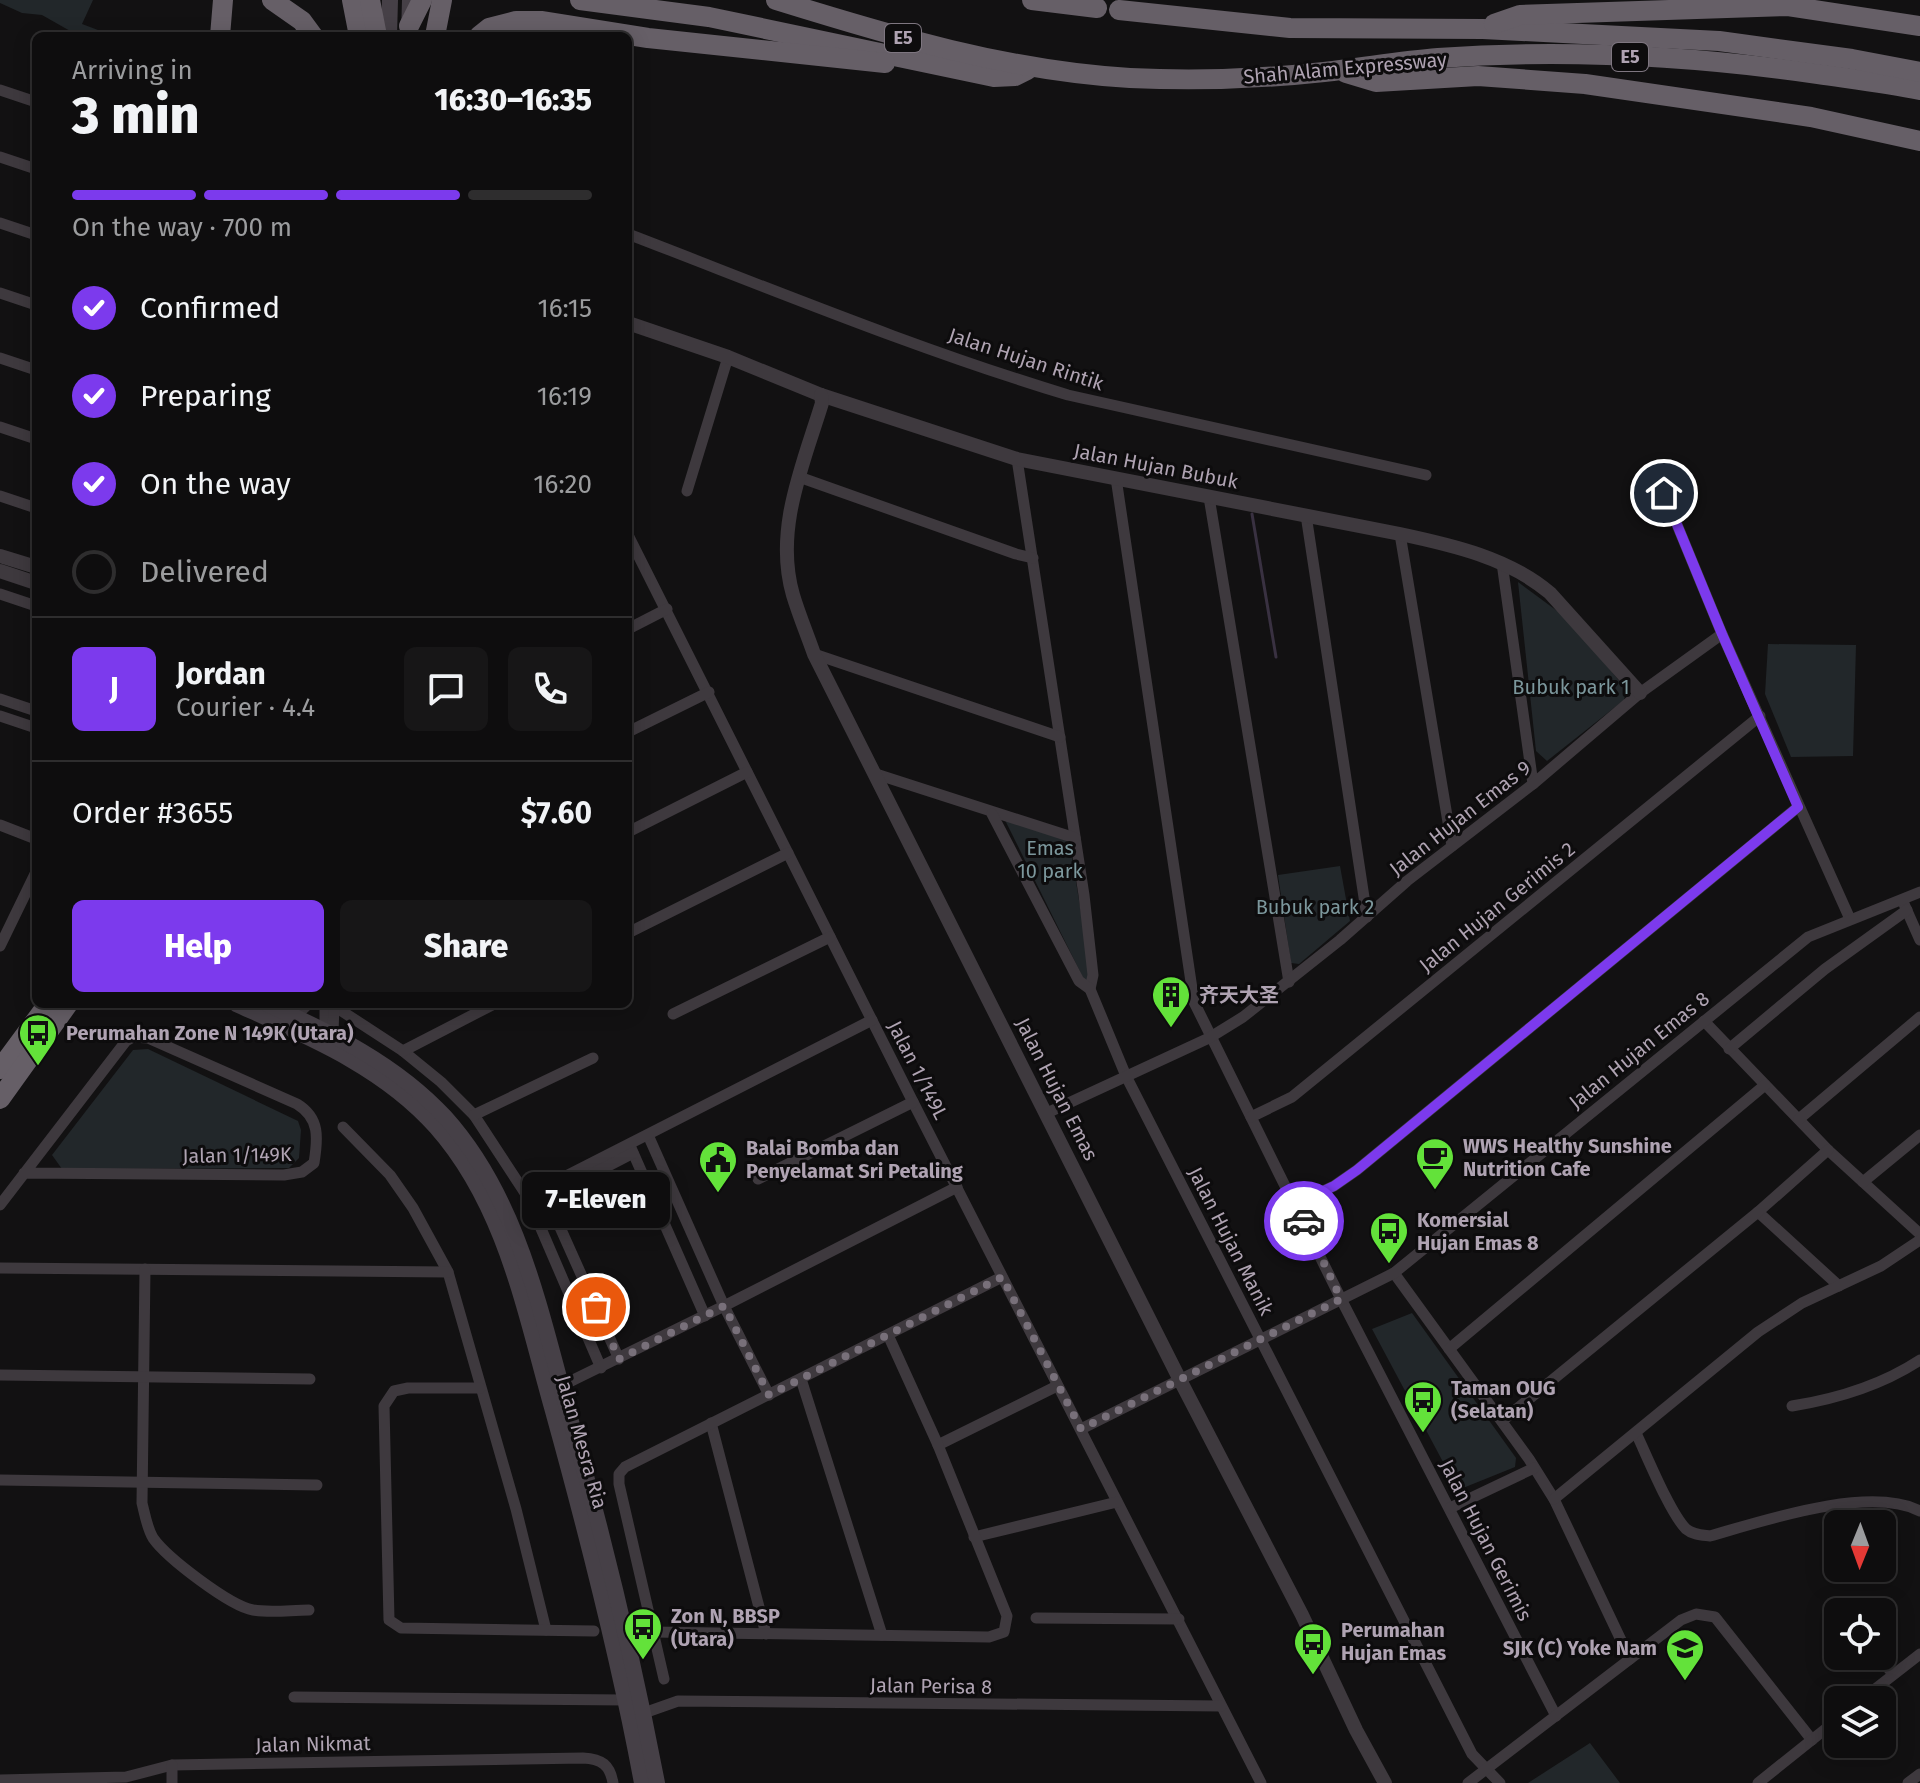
<!DOCTYPE html>
<html lang="en">
<head>
<meta charset="utf-8">
<style>
  body { margin:0; font-family:"Fira Sans","Noto Sans SC",sans-serif; background:#171617; color:#f1f3f6; height:100vh; display:flex; flex-direction:column; font-size:30px; white-space:nowrap }
  * { box-sizing:border-box; margin:0 }
  p { font-size:26px; color:#9b9c9e }
  .icon { flex:none; width:44px; height:44px; fill:none; stroke:currentColor; stroke-width:2; stroke-linecap:round; stroke-linejoin:round }
  .map { position:relative; flex:1; overflow:hidden }
  .drawer { position:absolute; left:32px; top:32px; width:600px; height:976px; display:flex; flex-direction:column; background:#0e0d0e; border-radius:12px; box-shadow:0 4px 20px #0003,0 0 0 2px #2e2d2e }
  .drawer>* { flex:none }
  .needle { width:52px; rotate:181deg }
  .fabs { position:absolute; left:1824px; top:1510px; display:grid; gap:16px }
  .fabs a { display:grid; place-items:center; width:72px; height:72px; border-radius:12px; background:#0e0d0e; box-shadow:0 4px 20px #0003,0 0 0 2px #2e2d2e; font-size:40px }
  .pin { position:absolute; display:grid; place-items:center; width:68px; height:68px; color:#fff; margin:-34px; border:4px solid #fff; border-radius:50%; box-shadow:0 2px 8px #0007 }
  .courier { position:absolute; display:grid; place-items:center; width:80px; height:80px; margin:-40px; border:6px solid #7c3aed; border-radius:50%; background:#fff; color:#222; box-shadow:0 2px 10px #0007 }
  .bubble { position:absolute; height:56px; border-radius:12px; background:#0e0d0e; box-shadow:0 4px 20px #0003,0 0 0 2px #2e2d2e; font-size:26px; font-weight:800; line-height:56px; text-align:center }
  .headline em { font-style:normal; font-weight:800 }
  .headline div { display:flex; flex-direction:column-reverse }
  .headline { display:flex; align-items:center; justify-content:space-between; height:136px; padding:0 40px }
  h1 { font-size:52px; font-weight:800; line-height:60px }
  .bar { display:grid; grid-template-columns:repeat(4,1fr); gap:12px 8px; align-content:center; height:96px; padding:0 40px }
  .bar i { height:10px; border-radius:6px; background:#2e2d2e }
  .bar .current { background:#7c3aed }
  .bar p { grid-column:span 4 }
  .line { display:flex; align-items:center; gap:20px; padding:0 40px; border-top:2px solid #2e2d2e }
  .line div { flex:1 }
  .round { display:grid; place-items:center; flex:none; width:84px; height:84px; border-radius:12px; background:#171617 }
  ol { padding:0 40px; list-style:none }
  li { display:flex; align-items:center; gap:24px; height:88px }
  li p { margin-inline-start:auto }
  li .icon { padding:8px; border-radius:50%; background:#7c3aed; color:#fff; stroke-width:4 }
  li:last-child { color:#9b9c9e }
  li i { width:44px; height:44px; border:4px solid #2e2d2e; border-radius:50% }
  .cta { display:flex; gap:16px; margin-top:auto; padding:16px 40px }
  .cta a { flex:1; height:92px; border-radius:12px; background:#7c3aed; color:#fff; font-size:32px; font-weight:800; line-height:92px; text-align:center }
  .cta a+a { background:#171617; color:#f1f3f6 }
  .map>svg:first-child { display:block }
</style>
</head>
<body>
<div class="map">
<svg width="1920" height="1783" viewBox="0 0 1920 1783">
  <rect width="100%" height="100%" fill="#121112"/>
  <g fill="#22272a">
    <polygon points="0,0 93,0 82,24 114,36 79,36 42,15 22,13 0,3"/>
    <polygon points="1518,582 1568,619 1626,689 1624,700 1547,761 1536,751"/>
    <polygon points="1768,644 1856,645 1853,756 1791,757 1765,694"/>
    <polygon points="1002,814 1069,839 1096,1004"/>
    <polygon points="1340,866 1350,921 1299,964 1291,963 1278,875"/>
    <polygon points="148,1049 298,1121 301,1130 299,1158 289,1168 62,1169 52,1155 133,1050"/>
    <polygon points="1412,1313 1516,1458 1515,1467 1458,1490 1372,1329"/>
    <polygon points="1590,1743 1620,1783 1528,1783"/>
  </g>
  <g fill="none" stroke-linecap="round" stroke-linejoin="round">
    <polyline stroke="#393141" stroke-width="3" points="1252,514 1276,657"/>
    <g stroke="#3e393e" stroke-width="11">
      <polyline points="0,90 36,102"/>
      <polyline points="0,157 36,169"/>
      <polyline points="0,223 36,235"/>
      <path d="M628,234C774,290 919,350 1068,395L1426,475"/>
      <polyline points="0,293 36,305"/>
      <polyline points="0,358 36,370"/>
      <polyline points="0,427 36,439"/>
      <polyline points="1017,459 1084,895 1093,975 1090,989"/>
      <polyline points="799,477 1016,554 1033,558"/>
      <polyline points="1116,478 1194,1002 1341,1299 1556,1716"/>
      <polyline points="687,491 728,357"/>
      <polyline points="1664,493 1722,634 1850,919"/>
      <polyline points="0,496 36,508"/>
      <polyline points="1209,497 1289,982"/>
      <polyline points="1306,515 1367,917"/>
      <polyline points="1400,534 1452,846"/>
      <polyline points="628,535 913,1102 1261,1783"/>
      <polyline points="1502,563 1533,784"/>
      <polyline points="0,594 36,606"/>
      <polyline points="628,629 667,609"/>
      <polyline points="814,654 1060,737"/>
      <polyline points="0,699 36,711"/>
      <polyline points="0,716 36,728"/>
      <polyline points="628,732 709,692"/>
      <polyline points="876,774 1075,838"/>
      <polyline points="992,814 1079,981 1090,989 1126,1076 1472,1754 1500,1783"/>
      <polyline points="0,825 36,839"/>
      <polyline points="628,832 747,772"/>
      <polyline points="1904,904 1920,940"/>
      <polyline points="632,931 788,853"/>
      <polyline points="0,946 36,872"/>
      <polyline points="325,1004 325,1031"/>
      <polyline points="334,1006 403,1051 441,1082 474,1115 527,1196 601,1368"/>
      <polyline points="673,1014 830,937"/>
      <polyline points="292,1020 308,1004"/>
      <polyline points="1704,1021 1828,1150 1920,1234"/>
      <polyline points="333,1034 334,1004"/>
      <polyline points="1729,1049 1825,969 1907,910"/>
      <polyline points="403,1051 494,1004"/>
      <polyline points="1047,1113 1209,1038 1243,1017 1340,940 1407,881 1533,784 1640,693 1722,634"/>
      <polyline points="474,1115 593,1058"/>
      <polyline points="1251,1117 1292,1097 1760,716"/>
      <polyline points="1799,1119 1920,1017"/>
      <polyline points="343,1127 390,1175 413,1208 448,1272 516,1509 546,1630"/>
      <polyline points="648,1135 724,1306 769,1395"/>
      <polyline points="631,1148 705,1316"/>
      <polyline points="758,1179 913,1102"/>
      <polyline points="1863,1182 1920,1135"/>
      <polyline points="527,1196 872,1020"/>
      <polyline points="1295,1204 1334,1186 1357,1170 1798,807"/>
      <path d="M0,1205C42,1150 84,1095 126,1041L133,1037L148,1038L297,1104C320,1118 318,1138 314,1163L302,1172L284,1175L24,1173"/>
      <polyline points="1758,1212 1839,1286"/>
      <polyline points="0,1268 448,1272"/>
      <path d="M145,1269L142,1503C145,1515 147,1528 153,1538C167,1558 230,1606 253,1610C271,1613 291,1610 309,1610"/>
      <polyline points="1394,1273 1529,1459 1554,1499 1630,1659"/>
      <polyline points="1449,1349 1765,1085"/>
      <polyline points="619,1359 550,1205 554,1194 633,1153"/>
      <polyline points="0,1375 310,1379"/>
      <polyline points="801,1379 882,1635"/>
      <polyline points="561,1386 724,1306 957,1187"/>
      <polyline points="480,1388 408,1388 394,1391 384,1406 389,1620 401,1628 594,1631"/>
      <path d="M1792,1406C1836,1399 1882,1385 1920,1360"/>
      <polyline points="1502,1421 1758,1212 1828,1150"/>
      <polyline points="711,1423 766,1634"/>
      <polyline points="1081,1429 1394,1273 1808,937 1920,892"/>
      <path d="M1636,1433C1647,1456 1670,1513 1686,1529C1693,1535 1702,1535 1710,1536C1763,1521 1869,1485 1920,1511"/>
      <polyline points="938,1445 1057,1386"/>
      <polyline points="0,1480 317,1485"/>
      <polyline points="1554,1499 1758,1332 1802,1303 1881,1266 1920,1240"/>
      <polyline points="1450,1508 1534,1468"/>
      <polyline points="974,1537 1117,1502"/>
      <polyline points="1036,1618 1179,1619"/>
      <polyline points="653,1632 989,1637 1004,1632 1007,1616 938,1445 888,1335"/>
      <polyline points="1878,1656 1893,1674"/>
      <polyline points="664,1679 619,1484 619,1474 625,1467 1002,1277"/>
      <polyline points="294,1697 626,1700"/>
      <polyline points="1861,1700 1920,1654"/>
      <polyline points="644,1713 678,1701 1221,1706"/>
      <path d="M0,1780L126,1777L172,1765L583,1758C602,1759 610,1765 613,1783"/>
      <polyline points="172,1783 172,1765"/>
      <polyline points="1468,1783 1681,1620 1696,1614 1715,1617 1812,1740"/>
      <polyline points="1758,1783 1838,1719"/>
      <polyline points="1908,1783 1920,1774"/>
    </g>
    <g stroke="#3e393e" stroke-width="14">
      <path d="M628,323L728,357L821,395L1017,459L1400,534C1452,545 1509,558 1550,593L1640,693"/>
      <path d="M821,395L822,403C803,465 774,530 793,595C799,615 807,634 814,654L1180,1380L1302,1615L1356,1730L1385,1783"/>
      <polyline points="0,556 36,567"/>
      <polyline points="0,571 36,583"/>
    </g>
    <g stroke="#464047" stroke-width="16">
      <polyline points="389,36 390,0"/>
      <polyline points="409,36 410,0"/>
      <path d="M236,1004C307,1036 383,1067 436,1127C506,1206 525,1313 553,1411C587,1534 619,1658 642,1783"/>
      <path d="M267,1004C332,1033 396,1064 445,1117C518,1198 540,1310 568,1411C603,1534 633,1658 657,1783"/>
    </g>
    <g stroke="#665f67" stroke-width="20">
      <polyline points="272,0 302,21 313,36"/>
      <polyline points="352,0 359,36"/>
      <polyline points="370,0 377,36"/>
      <polyline points="580,0 709,17 994,77 1015,76 1027,70"/>
      <path d="M776,0C892,36 1008,71 1130,78C1194,81 1260,79 1324,72C1362,68 1400,61 1438,58C1564,49 1693,56 1818,74C1852,79 1887,83 1920,90"/>
      <polyline points="1032,0 1097,8"/>
      <polyline points="1119,10 1290,28 1483,29 1719,41 1852,59 1920,72"/>
      <polyline points="1494,24 1520,15 1788,6 1920,26"/>
      <polyline points="409,26 422,0"/>
      <polyline points="220,36 223,0"/>
      <polyline points="435,36 442,0"/>
      <polyline points="479,36 489,28 516,21 541,21 648,38 885,63"/>
      <polyline points="1346,73 1376,82 1478,76 1585,84 1811,117 1920,141"/>
      <polyline points="0,1069 48,1004"/>
      <polyline points="0,1099 68,1004"/>
    </g>
  </g>
  <g fill="none" stroke-linecap="round" stroke-linejoin="round">
    <polyline stroke="#78707a" stroke-width="8" stroke-dasharray="0 14.4" points="596,1307 619,1359 724,1306 769,1395 1002,1277 1081,1429 1341,1299 1304,1221"/>
    <polyline stroke="#7c3aed" stroke-width="10" points="1304,1221 1295,1204 1334,1186 1357,1170 1798,807 1722,634 1664,493"/>
  </g>
  <defs>
    <g id="building-pin" transform="scale(2)"><path d="M0 17L-7.5 6A9.5 9.5 0 1 1 7.5 6Z" fill="#63e23a" stroke="#0d0c0d"/><path d="M-4-6H4V6H1V3H-1V6H-4ZM-2.5-4.3h1.7v1.8h-1.7ZM.8-4.3h1.7v1.8H.8ZM-2.5-1h1.7V.8h-1.7ZM.8-1h1.7V.8H.8Z" fill="#111"/></g>
    <g id="bus-pin" transform="scale(2)"><path d="M0 17L-7.5 6A9.5 9.5 0 1 1 7.5 6Z" fill="#63e23a" stroke="#0d0c0d"/><path d="M-5-6H5V4H4V6H2V4H-2V6H-4V4H-5ZM-3.5-4V0h7V-4ZM-3.5 1.2v1.5H-2V1.2ZM2 1.2v1.5H3.5V1.2Z" fill="#111"/></g>
    <g id="cafe-pin" transform="scale(2)"><path d="M0 17L-7.5 6A9.5 9.5 0 1 1 7.5 6Z" fill="#63e23a" stroke="#0d0c0d"/><path d="M-5.5-4.5H6V0H3Q3 3.5 0 3.5H-2.5Q-5.5 3.5-5.5 0ZM3-3.2v2h1.7v-2ZM-6 4.5H4V6H-6Z" fill="#111"/></g>
    <g id="civic-pin" transform="scale(2)"><path d="M0 17L-7.5 6A9.5 9.5 0 1 1 7.5 6Z" fill="#63e23a" stroke="#0d0c0d"/><path d="M-.6-6.5H3V-4.5H.6V-3L4-1V1h2V6H-6V1h2V-1L-.6-3ZM-1.2 2.5V6h2.4V2.5Z" fill="#111"/></g>
    <g id="school-pin" transform="scale(2)"><path d="M0 17L-7.5 6A9.5 9.5 0 1 1 7.5 6Z" fill="#63e23a" stroke="#0d0c0d"/><path d="M0-5L7-2L0 1L-7-2ZM-4 1L0 2.5L4 1V4Q0 6-4 4Z" fill="#111"/></g>
  </defs>
  <g fill-rule="evenodd">
    <use href="#building-pin" x="1171" y="995"/>
    <use href="#bus-pin" x="38" y="1033"/>
    <use href="#cafe-pin" x="1435" y="1157"/>
    <use href="#civic-pin" x="718" y="1160"/>
    <use href="#bus-pin" x="1389" y="1231"/>
    <use href="#bus-pin" x="1423" y="1400"/>
    <use href="#bus-pin" x="643" y="1627"/>
    <use href="#bus-pin" x="1313" y="1642"/>
    <use href="#school-pin" x="1685" y="1648"/>
  </g>
  <g text-anchor="middle" dominant-baseline="central" stroke-width="6" stroke-linejoin="round" paint-order="stroke">
    <g fill="#0d0c0d" stroke="#7e7680" stroke-width="2">
      <rect x="885" y="24" width="36" height="28" rx="6"/>
      <rect x="1612" y="43" width="36" height="28" rx="6"/>
    </g>
    <g font-size="18" font-weight="bold" fill="#afa3b2">
      <text x="903" y="38">E5</text>
      <text x="1630" y="57">E5</text>
    </g>
    <g font-size="20" fill="#afa3b2" stroke="#0d0c0d">
      <text transform="translate(1345 68) rotate(-5)">Shah Alam Expressway</text>
      <text transform="translate(1026 359) rotate(18)">Jalan Hujan Rintik</text>
      <text transform="translate(1156 466) rotate(11)">Jalan Hujan Bubuk</text>
      <text transform="translate(1460 818) rotate(-38)">Jalan Hujan Emas 9</text>
      <text transform="translate(1497 907) rotate(-39)">Jalan Hujan Gerimis 2</text>
      <text transform="translate(1639 1050) rotate(-39)">Jalan Hujan Emas 8</text>
      <text transform="translate(918 1070) rotate(63)">Jalan 1/149L</text>
      <text transform="translate(1057 1089) rotate(63)">Jalan Hujan Emas</text>
      <text transform="translate(237 1155) rotate(-1)">Jalan 1/149K</text>
      <text transform="translate(1231 1241) rotate(63)">Jalan Hujan Manik</text>
      <text transform="translate(582 1442) rotate(74)">Jalan Mesra Ria</text>
      <text transform="translate(1486 1540) rotate(63)">Jalan Hujan Gerimis</text>
      <text transform="translate(931 1686) rotate(1)">Jalan Perisa 8</text>
      <text transform="translate(313 1744) rotate(-1)">Jalan Nikmat</text>
    </g>
    <g font-size="20" fill="#7c979c" stroke="#0d0c0d">
      <text x="1571" y="687">Bubuk park 1</text>
      <text x="1050" y="848">Emas<tspan x="1050" dy="23">10 park</tspan></text>
      <text x="1315" y="907">Bubuk park 2</text>
    </g>
    <g font-size="20" font-weight="bold" fill="#afa3b2" stroke="#0d0c0d" text-anchor="start">
      <text x="1199" y="995">齐天大圣</text>
      <text x="66" y="1033">Perumahan Zone N 149K (Utara)</text>
      <text x="1463" y="1146">WWS Healthy Sunshine<tspan x="1463" dy="23">Nutrition Cafe</tspan></text>
      <text x="746" y="1148">Balai Bomba dan<tspan x="746" dy="23">Penyelamat Sri Petaling</tspan></text>
      <text x="1417" y="1220">Komersial<tspan x="1417" dy="23">Hujan Emas 8</tspan></text>
      <text x="1451" y="1388">Taman OUG<tspan x="1451" dy="23">(Selatan)</tspan></text>
      <text x="671" y="1616">Zon N, BBSP<tspan x="671" dy="23">(Utara)</tspan></text>
      <text x="1341" y="1630">Perumahan<tspan x="1341" dy="23">Hujan Emas</tspan></text>
      <text x="1657" y="1648" text-anchor="end">SJK (C) Yoke Nam</text>
    </g>
  </g>
</svg>
<div class="fabs">
<a><svg class="needle" viewBox="-14 -14 28 28"><path d="M0-13l5 13h-10z" fill="#e53935"/><path d="M0 13l5-13h-10z" fill="#9b9c9e"/></svg></a>
<a><svg class="icon" aria-label="locate" viewBox="0 0 24 24"><circle cx="12" cy="12" r="6"/><path d="M12 2v4M12 18v4M2 12h4M18 12h4"/></svg></a>
<a><svg class="icon" aria-label="layers" viewBox="0 0 24 24"><path d="M12 4l9 5-9 5-9-5zM3 14l9 5 9-5"/></svg></a>
</div>
<div class="pin" style="left:596px;top:1307px;background:#ea580c"><svg class="icon" aria-label="bag" viewBox="0 0 24 24"><path d="M5 8h14l-1 12H6zM9 8a3 3 0 0 1 6 0"/></svg></div>
<div class="pin" style="left:1664px;top:493px;background:#1f2937"><svg class="icon" aria-label="home" viewBox="0 0 24 24"><path d="M3 11l9-7 9 7M6 9v11h12V9"/></svg></div>
<div class="courier" style="left:1304px;top:1221px"><svg class="icon" aria-label="car" viewBox="0 0 24 24"><path d="M5 17H2v-5l4-1 3-4h7l3 4 3 1v5h-3M9 17h6M6 11h13"/><circle cx="7" cy="17" r="2"/><circle cx="17" cy="17" r="2"/></svg></div>
<div class="bubble" style="left:522px;top:1172px;width:148px">7-Eleven</div>
<section class="drawer">
<div class="headline"><div><h1>3 min</h1><p>Arriving in</p></div><em>16:30–16:35</em></div>
<div class="bar"><i class="current"></i><i class="current"></i><i class="current"></i><i></i><p>On the way · 700 m</p></div>
<ol>
<li><svg class="icon" aria-label="check" viewBox="0 0 24 24"><path d="M5 12l5 5 9-10"/></svg>Confirmed<p>16:15</p></li>
<li><svg class="icon" aria-label="check" viewBox="0 0 24 24"><path d="M5 12l5 5 9-10"/></svg>Preparing<p>16:19</p></li>
<li><svg class="icon" aria-label="check" viewBox="0 0 24 24"><path d="M5 12l5 5 9-10"/></svg>On the way<p>16:20</p></li>
<li><i></i>Delivered</li>
</ol>
<div class="line" style="height:144px"><b class="round" style="background:#7c3aed;color:#fff">J</b><div><b>Jordan</b><p>Courier · 4.4</p></div><a class="round"><svg class="icon" aria-label="chat" viewBox="0 0 24 24"><path d="M4 5h16v11H9l-5 4z"/></svg></a><a class="round"><svg class="icon" aria-label="phone" viewBox="0 0 24 24"><path d="M5 4h4l2 5-3 2q2 4 5 5l2-3 5 2v4C11 20 4 13 5 4z"/></svg></a></div>
<div class="line" style="height:104px"><div>Order #3655</div><b>$7.60</b></div>
<div class="cta"><a>Help</a><a>Share</a></div>
</section>
</div>
</body>
</html>
